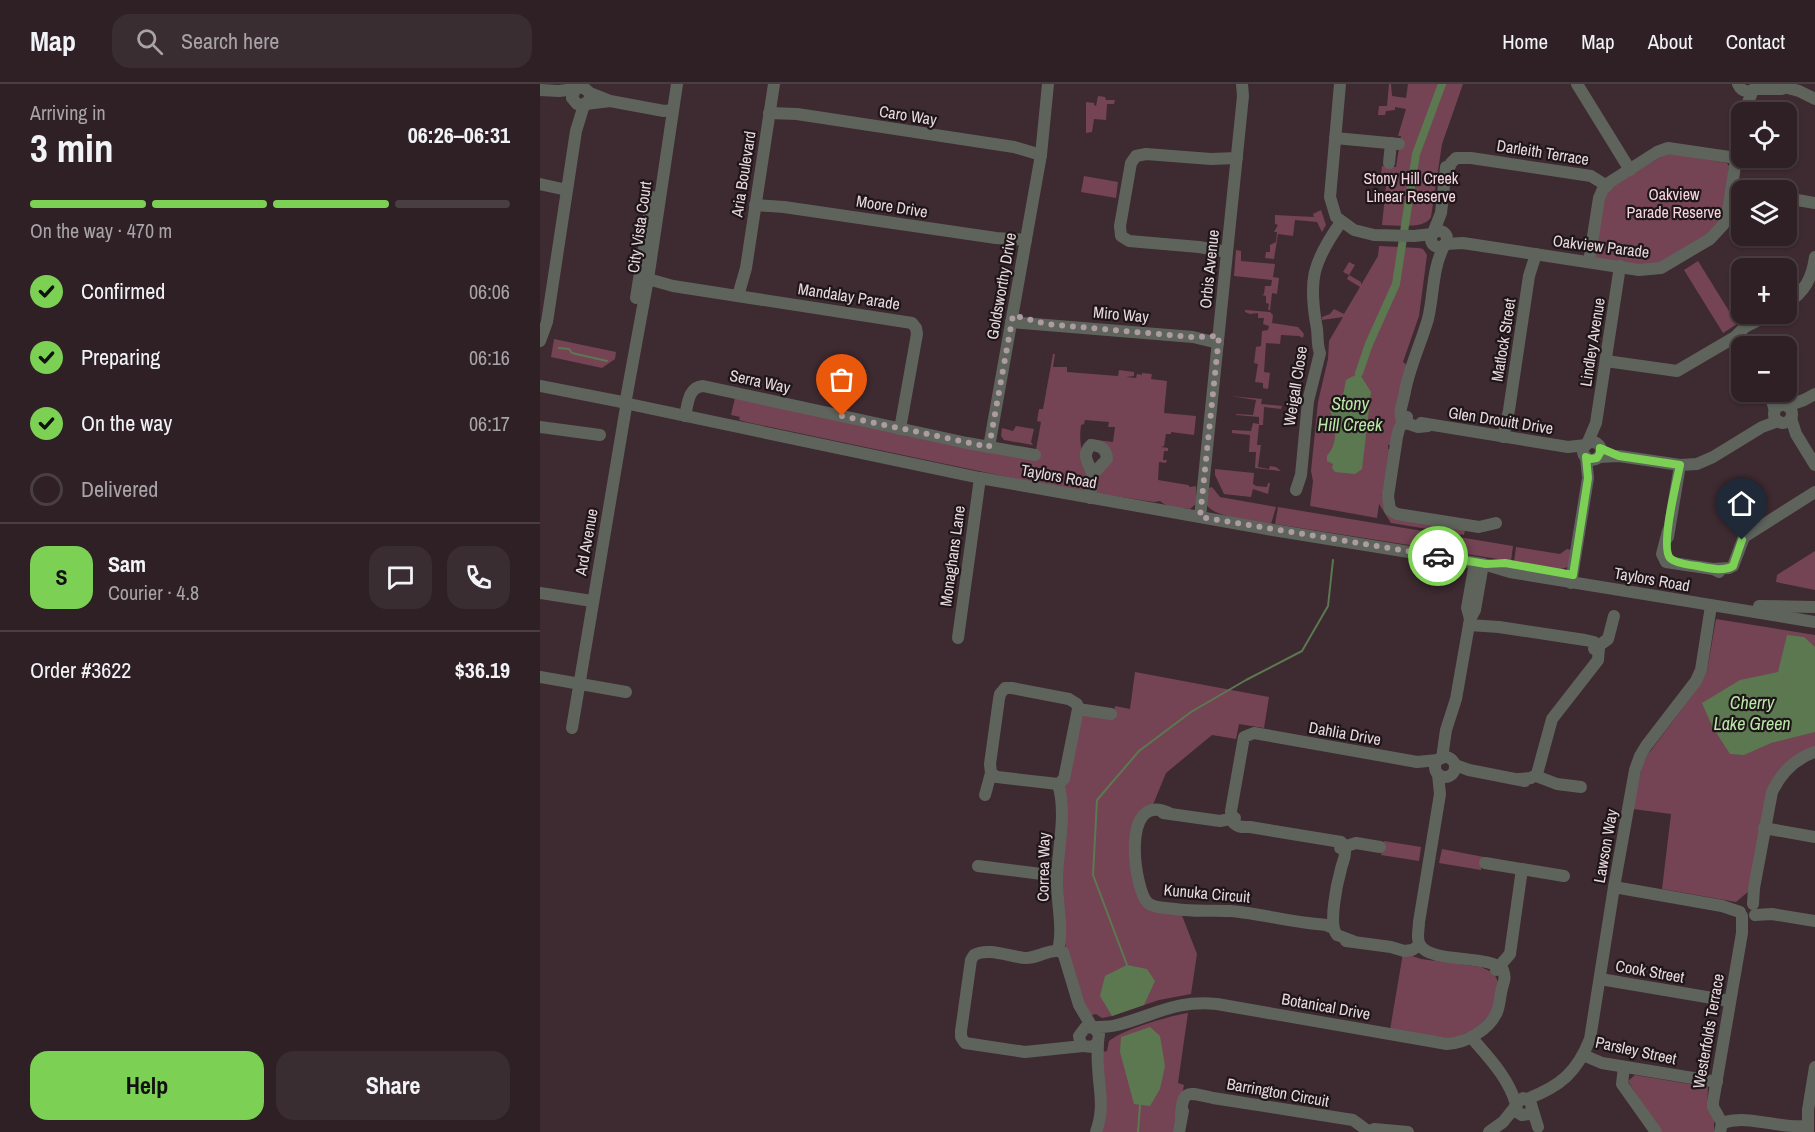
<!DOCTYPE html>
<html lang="en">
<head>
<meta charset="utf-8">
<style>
  body { margin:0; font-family:"Archivo Narrow",sans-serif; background:#3a2d32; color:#f1f3f6; height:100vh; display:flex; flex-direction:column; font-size:22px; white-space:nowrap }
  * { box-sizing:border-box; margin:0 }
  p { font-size:20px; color:#a7a3a7 }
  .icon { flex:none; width:33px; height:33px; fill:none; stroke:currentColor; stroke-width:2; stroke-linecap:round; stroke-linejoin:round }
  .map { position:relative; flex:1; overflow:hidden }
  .drawer { display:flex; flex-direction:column; background:#2e2025; width:540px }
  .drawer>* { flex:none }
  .fabs { position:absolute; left:1191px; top:18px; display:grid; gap:12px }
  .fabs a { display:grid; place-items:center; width:66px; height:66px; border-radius:12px; background:#2e2025; box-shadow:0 2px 4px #0004,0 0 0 2px #493e42; font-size:30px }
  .pin { position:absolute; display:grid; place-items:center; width:51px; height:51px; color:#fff; margin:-62px -26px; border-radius:50% 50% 50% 0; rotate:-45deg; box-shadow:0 0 6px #0007 }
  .pin .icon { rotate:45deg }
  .courier { position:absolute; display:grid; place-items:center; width:60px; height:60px; margin:-30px; border:4px solid #7cd154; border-radius:50%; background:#fff; color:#222; box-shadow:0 2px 8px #0007 }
  .headline em { font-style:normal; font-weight:700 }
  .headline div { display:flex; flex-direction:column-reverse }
  .headline { display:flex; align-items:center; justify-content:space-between; height:102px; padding:0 30px }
  h1 { font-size:39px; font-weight:700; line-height:45px }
  .bar { display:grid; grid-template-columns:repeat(4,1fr); gap:9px 6px; align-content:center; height:72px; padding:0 30px }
  .bar i { height:8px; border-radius:4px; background:#493e42 }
  .bar .active { background:#7cd154 }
  .bar p { grid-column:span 4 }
  .line { display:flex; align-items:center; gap:15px; padding:0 30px; border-top:2px solid #493e42 }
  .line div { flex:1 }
  .round { display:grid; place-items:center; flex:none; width:63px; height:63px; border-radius:18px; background:#3a2d32 }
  ol { padding:0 30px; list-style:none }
  li { display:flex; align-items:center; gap:18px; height:66px }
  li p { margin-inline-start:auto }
  li .icon { padding:6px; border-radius:50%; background:#7cd154; color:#111; stroke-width:4 }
  li:last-child { color:#a7a3a7 }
  li i { width:33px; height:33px; border:3px solid #493e42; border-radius:50% }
  .primary-button { display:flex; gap:12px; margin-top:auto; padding:12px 30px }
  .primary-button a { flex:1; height:69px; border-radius:18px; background:#7cd154; color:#111; font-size:24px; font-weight:700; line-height:69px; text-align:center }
  .primary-button a+a { background:#3a2d32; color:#f1f3f6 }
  header { display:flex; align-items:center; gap:36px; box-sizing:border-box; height:84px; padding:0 30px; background:#2e2025; border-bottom:2px solid #493e42 }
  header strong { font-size:28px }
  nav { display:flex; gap:33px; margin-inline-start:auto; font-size:21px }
  .search { width:420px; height:54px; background:#3a2d32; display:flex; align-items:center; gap:15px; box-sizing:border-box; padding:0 21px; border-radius:18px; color:#a7a3a7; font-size:22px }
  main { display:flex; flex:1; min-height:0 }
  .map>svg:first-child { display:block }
</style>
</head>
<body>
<header>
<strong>Map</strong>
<div class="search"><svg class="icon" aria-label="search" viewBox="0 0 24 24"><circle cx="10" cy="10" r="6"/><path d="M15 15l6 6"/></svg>Search here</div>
<nav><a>Home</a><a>Map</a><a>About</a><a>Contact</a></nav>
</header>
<main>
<section class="drawer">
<div class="headline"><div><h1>3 min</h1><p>Arriving in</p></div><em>06:26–06:31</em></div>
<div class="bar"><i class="active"></i><i class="active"></i><i class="active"></i><i></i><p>On the way · 470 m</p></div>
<ol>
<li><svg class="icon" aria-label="check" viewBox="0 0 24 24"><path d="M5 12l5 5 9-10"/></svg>Confirmed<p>06:06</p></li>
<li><svg class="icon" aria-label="check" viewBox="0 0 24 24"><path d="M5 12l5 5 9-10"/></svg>Preparing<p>06:16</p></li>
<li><svg class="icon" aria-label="check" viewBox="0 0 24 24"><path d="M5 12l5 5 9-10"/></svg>On the way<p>06:17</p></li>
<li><i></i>Delivered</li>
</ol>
<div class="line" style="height:108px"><b class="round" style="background:#7cd154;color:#111">S</b><div><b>Sam</b><p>Courier · 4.8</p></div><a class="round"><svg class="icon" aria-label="chat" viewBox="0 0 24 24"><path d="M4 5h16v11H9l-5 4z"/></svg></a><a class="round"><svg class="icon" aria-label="phone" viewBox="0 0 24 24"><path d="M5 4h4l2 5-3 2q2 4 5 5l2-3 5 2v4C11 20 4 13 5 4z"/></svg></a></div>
<div class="line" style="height:78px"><div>Order #3622</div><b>$36.19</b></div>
<div class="primary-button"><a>Help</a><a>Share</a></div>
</section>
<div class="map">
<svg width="1275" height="1048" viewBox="0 0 1275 1048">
  <rect width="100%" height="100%" fill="#3e2a31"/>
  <g fill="#744455">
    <path d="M849,0H851L852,12L866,14L868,0H923L902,60L891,133C884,146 856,141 842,141L846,102L840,101L842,82L856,83L861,52H858L866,25L855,23V26L846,27L845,31H838L839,22H847Z"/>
    <polygon points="558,12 565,13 566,16 575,16 574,20 567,20 566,36 554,35 552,48 546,49 546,18 554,19 554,21 556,22"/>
    <polygon points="1127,69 1187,79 1189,82 1184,131 1171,151 1112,183 1056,174 1055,166 1063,116 1071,103"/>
    <polygon points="544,92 578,98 576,114 541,108"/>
    <polygon points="781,126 786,141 782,148 777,138 755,136 753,152 738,150 734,175 725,174 726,168 730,168 730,161 736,158 737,148 734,148 738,141 735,140 735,131 774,133 773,130"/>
    <polygon points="839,162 879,164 883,165 887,171 879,232 863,278 867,281 859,338 852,361 848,361 848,365 851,365 844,411 840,411 844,412 844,420 925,446 924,451 851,439 839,420 837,434 770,422 773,397 771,387 778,318 788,275 789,257 803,233 782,236 782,233 790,230 794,225 804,230 820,203 807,195 809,191 803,188 809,178 815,181 809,191 821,198 821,201 838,172"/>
    <polygon points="696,166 701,167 701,177 735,180 733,193 739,194 737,210 732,209 730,227 728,225 729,220 726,219 726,212 722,211 724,210 725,202 731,202 732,196 694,192"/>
    <polygon points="1158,177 1197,240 1183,249 1144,186"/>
    <polygon points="705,226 730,228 733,231 732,239 758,243 764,250 763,254 759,252 741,251 740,260 726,259 724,288 730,289 728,305 723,304 723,299 715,298 718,280 714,279 716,263 721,262 722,247 728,246 729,242 723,240 724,234 718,234 718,229 710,230 705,228"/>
    <polygon points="14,255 76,268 75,275 62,284 11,273"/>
    <path d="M513,270H515L513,283H527V288L578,292L579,286L594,288V292L586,293L596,294L597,290L602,291V289L612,290L611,295L627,297L624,329L656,332L654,351L631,348V350H626L624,362L621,363L628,364V367H624L623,376H627L626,379L619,378L618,396L648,401L650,403L656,402V420L650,425C639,423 627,424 620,417L614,418L554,409L553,398L570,375L548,360V355L573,358L575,343H568L569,338L545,336L544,340L541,341C539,358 541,363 545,379C548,388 547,399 547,408L491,398L211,339L199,336L200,333L191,331L195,314L495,371L501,338L497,337L499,325H503Z"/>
    <polygon points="690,312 722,315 721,320 742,322 741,325 724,323 723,341 719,341 717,361 721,361 718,383 729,385 730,382 736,383 741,387 715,384 716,368 709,368 710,351 692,349 692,346 711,347 713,339 719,340 719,333 696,331 696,330 713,331 716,316"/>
    <polygon points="476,342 494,345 491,358 493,361 464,356 461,352 462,344 473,347"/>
    <polygon points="675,385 714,389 713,400 716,402 727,403 728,399 730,399 728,410 713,405 711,413 684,410 675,391"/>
    <path d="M672,403L680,413L736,423L731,440C715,437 674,434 666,420L669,404Z"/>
    <polygon points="738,423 973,462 971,477 735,440"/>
    <polygon points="976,463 1020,470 1027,465 1031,466 1028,483 1018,486 974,478"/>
    <polygon points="1275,467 1275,506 1236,498 1237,491"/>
    <polygon points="1176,535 1275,551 1275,664 1230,699 1209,807 1196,818 1122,805 1131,730 1093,725 1103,677 1160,601 1167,587"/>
    <polygon points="595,588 729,613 724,644 699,640 696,655 672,651 626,689 612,723 597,735 601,816 641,829 657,870 651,910 619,916 572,932 562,934 556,930 548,932 525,860 522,827 524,703 542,632 546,630 573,634 575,622 590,625"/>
    <polygon points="844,757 881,763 879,777 841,771"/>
    <polygon points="902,765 944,773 941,786 899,779"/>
    <polygon points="863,869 881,875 941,883 954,889 958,898 952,928 938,943 914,955 850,946"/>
    <path d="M648,929L638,999L644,1001L635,1048H560L562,968L567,967L569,957C584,945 629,932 648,929Z"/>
    <polygon points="1095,991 1168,1003 1167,1022 1174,1036 1174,1048 1121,1048 1088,997"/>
  </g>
  <g fill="#5b7850">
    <path d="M819,289L831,308L822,385L815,390L795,388L792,384L793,380L787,377V372C799,358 796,342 790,327L796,314L803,311L806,296Z"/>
    <polygon points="1247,551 1264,553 1275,563 1275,648 1231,659 1204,671 1190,670 1172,642 1162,619 1200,596 1238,588"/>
    <polygon points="587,881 607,885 615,897 604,921 572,932 560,912 565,892"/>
    <polygon points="610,943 620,952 625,982 620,1005 610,1022 594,1020 580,968 581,953"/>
  </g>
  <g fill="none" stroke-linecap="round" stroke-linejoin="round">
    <g stroke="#5b7850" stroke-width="2">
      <polyline points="19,264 29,265 32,269 67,277"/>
      <polyline points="587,881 553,791 557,716 599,667 651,628 706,596 762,567 788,522 793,476"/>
      <polyline points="598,1048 600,1021"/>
    </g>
    <polyline stroke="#5b7850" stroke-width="8" points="819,289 829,260 856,200 876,70 902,0"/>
    <g stroke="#5e645c" stroke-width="12">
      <polyline points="800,0 790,113 796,133 814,146 834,151 874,152 892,150"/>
      <polyline points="1037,0 1090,86"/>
      <path d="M1198,0C1202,9 1212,10 1217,1"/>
      <polyline points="1233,0 1259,7 1275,15"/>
      <polyline points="1214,5 1242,5"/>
      <polyline points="0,6 19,7 35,5"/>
      <polyline points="50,9 50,15 44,21 37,20 32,14 35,5 43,3 50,9 68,16"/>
      <polyline points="46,20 70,17 124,27 133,26"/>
      <polyline points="1204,28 1213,6"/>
      <polyline points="229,29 257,30 474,63 501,71"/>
      <polyline points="795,54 859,60"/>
      <polyline points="849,79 851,59"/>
      <polyline points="907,90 911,79 916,74 931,74 1051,92 1067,102"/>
      <polyline points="0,100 27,106"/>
      <polyline points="1246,114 1275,119"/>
      <polyline points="215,121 244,123 456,154 486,156"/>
      <circle cx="899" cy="155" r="8"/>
      <polyline points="893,149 901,129 906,83"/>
      <polyline points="905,160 923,159 1099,186 1121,184 1170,155 1183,141 1188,127 1202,37"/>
      <polyline points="687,168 659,163 589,157 581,152 580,142 591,79 596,72 606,70 671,75 697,74"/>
      <polyline points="1049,178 1059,114 1063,105 1070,98 1117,68 1128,64 1196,74"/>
      <polyline points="108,195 133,202 372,239 376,244 377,250 360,345"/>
      <polyline points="198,212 206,184 234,0"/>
      <polyline points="96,214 112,113"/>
      <path d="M1246,220C1265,208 1272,194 1275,173"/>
      <polyline points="471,238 653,253 678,259"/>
      <polyline points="1195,253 1202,267"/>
      <polyline points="0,257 7,238 36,47 44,21"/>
      <polyline points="1066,277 1137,287 1195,253 1205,243 1231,230"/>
      <polyline points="0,302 82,318"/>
      <polyline points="1229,308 1235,326"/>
      <polyline points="86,315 108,195 137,0"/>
      <polyline points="89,320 440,394 733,446 943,480 970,488 1275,538"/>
      <circle cx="1243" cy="330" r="9"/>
      <polyline points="1247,322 1264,316 1275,310"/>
      <path d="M145,332C148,320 148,303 163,302L427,359L495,371"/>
      <polyline points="867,333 859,345 857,353 848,412 850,426 857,430 939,443 956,439"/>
      <polyline points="1251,334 1256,350 1275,381"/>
      <polyline points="881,339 1028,363 1046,361"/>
      <path d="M888,342L878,343L863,338C857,328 864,317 865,307C870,282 881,259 888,235C894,210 892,185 904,162"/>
      <polyline points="0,343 60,351"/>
      <polyline points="963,353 969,326 989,192 996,170"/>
      <circle cx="1052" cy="367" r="9"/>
      <polyline points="1047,360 1056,339 1080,182"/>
      <polyline points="449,363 501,71 508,0"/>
      <polyline points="1058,373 1079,372 1140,381 1157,380 1173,373 1222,343 1238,337"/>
      <path d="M756,406L761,391L768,317L780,269C777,262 778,253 777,245C768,197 772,179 801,138"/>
      <path d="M550,414C551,407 552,400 552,393C552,380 539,373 551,361C562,362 566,365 567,375L553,390"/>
      <polyline points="660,433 703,12 702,0"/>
      <polyline points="1128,447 1122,470 1126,478 1173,485 1179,488"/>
      <polyline points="1128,453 1140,381"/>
      <polyline points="1173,485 1189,484 1193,482 1204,453 1275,408"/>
      <polyline points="1031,499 1048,394 1046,373"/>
      <polyline points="0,509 52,517"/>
      <polyline points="1219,522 1275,523"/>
      <polyline points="930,535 927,524 934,484"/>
      <polyline points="929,541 959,543 1045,556 1054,558 1059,564 1058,576 1012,635 997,690 991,694 979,695"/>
      <polyline points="418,554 440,394"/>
      <polyline points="1054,565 1068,555 1074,532"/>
      <polyline points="0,593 86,608"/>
      <polygon points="465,604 472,604 529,615 537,620 538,625 524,695 518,700 457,693 451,689 450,680 459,615 460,610"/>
      <polyline points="538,625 571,630"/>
      <polyline points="32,644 86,323"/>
      <circle cx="905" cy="683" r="10"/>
      <polyline points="902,674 906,646 916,615 930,535 935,526 943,480"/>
      <polyline points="915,681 929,686 985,697"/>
      <polyline points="996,692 1017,700 1041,703"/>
      <path d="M518,700C527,729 518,763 517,793C516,817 524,843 518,866"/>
      <polyline points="445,711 451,689"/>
      <polyline points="623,729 680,737 695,734"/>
      <path d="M629,729C579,706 595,809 608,819C614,824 627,824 635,825C653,828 672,826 690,827C716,829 742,836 768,839C774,840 780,840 786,841L793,844"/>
      <polyline points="1224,744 1275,753"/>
      <polyline points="800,764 816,759 840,763"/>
      <polyline points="945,779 1024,792"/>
      <polyline points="438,782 517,792"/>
      <polyline points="1074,803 1182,822 1200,828"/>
      <path d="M1213,820L1214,804L1232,708C1241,689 1254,675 1275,668"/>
      <polyline points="1215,831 1232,830 1275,837"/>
      <polyline points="806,857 851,863 864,867 872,866 880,861"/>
      <path d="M813,857L797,851C788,841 797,799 801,785C802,779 806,773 805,766C805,762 804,761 801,758L710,743C703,743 697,744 692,737L691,727L704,653L714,649L877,678L898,676"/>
      <polyline points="956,886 970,870 982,785"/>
      <polyline points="1060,895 1190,917"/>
      <path d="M554,944L559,950L558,958L553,963L543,962L540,957L539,952L545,944C555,942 566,944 577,941C616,931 634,916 677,920L907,960C926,959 949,946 957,928C960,920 960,912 962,904C964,897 966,894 963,886C950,870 891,880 880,861C876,855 879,845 879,838L900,710L898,690"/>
      <path d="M931,953C949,974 968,993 976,1020"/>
      <path d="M543,962L485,968L425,959L421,953V947L431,876L434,871C448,863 470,873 486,874C499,874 509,864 523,868L539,921L552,943"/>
      <polyline points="1043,971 1062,979 1177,998"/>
      <polyline points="1084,983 1082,1000 1116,1048"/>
      <path d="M987,1015C1021,1002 1037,988 1050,955L1074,803L1095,686L1100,672L1106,662L1156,597L1161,586L1171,522"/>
      <polyline points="992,1025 989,1030 982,1031 977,1028 976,1020 983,1014 990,1017 998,1043"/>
      <path d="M641,1034C642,1003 649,1009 673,1014L813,1036L828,1047"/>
      <path d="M1182,1039C1209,1030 1238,1045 1267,1042"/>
      <path d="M556,1048C565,1022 559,1008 558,982C557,974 558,966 558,958"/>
      <polyline points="639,1048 643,1027"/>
      <polyline points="828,1048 834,1045 868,1048"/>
      <polyline points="949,1048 963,1038 975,1023"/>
      <polyline points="1180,1048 1182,1039 1173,1023 1173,1018 1202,849 1202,832"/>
      <polyline points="1268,1048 1268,1026 1275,983"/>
    </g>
  </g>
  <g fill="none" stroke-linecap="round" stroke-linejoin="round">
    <polyline stroke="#ac9ca1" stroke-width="6" stroke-dasharray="0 10.8" points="302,332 449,363 473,231 506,240 652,253 679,252 660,433 898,472"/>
    <path stroke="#7cd154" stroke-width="8" d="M898,472L946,480L965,479L1033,491L1048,394L1046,373L1050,375L1057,374L1060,369V364L1079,372L1140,381C1137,396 1120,463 1130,474C1135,479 1149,481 1157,482C1168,484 1183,488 1193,482L1202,456"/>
  </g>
  <g text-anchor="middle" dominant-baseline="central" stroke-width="4.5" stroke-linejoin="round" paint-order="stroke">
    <g font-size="16" fill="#e7d9dd" stroke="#1f1619">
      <text transform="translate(368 31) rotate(9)">Caro Way</text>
      <text transform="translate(1003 68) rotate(9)">Darleith Terrace</text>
      <text transform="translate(203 90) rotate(-81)">Aria Boulevard</text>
      <text transform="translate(352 122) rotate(9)">Moore Drive</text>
      <text transform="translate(99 143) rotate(-82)">City Vista Court</text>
      <text transform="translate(1061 162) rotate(7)">Oakview Parade</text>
      <text transform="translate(669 185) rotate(-84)">Orbis Avenue</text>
      <text transform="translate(461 202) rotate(-80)">Goldsworthy Drive</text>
      <text transform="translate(309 212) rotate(9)">Mandalay Parade</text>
      <text transform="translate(581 230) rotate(5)">Miro Way</text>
      <text transform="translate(963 256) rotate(-81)">Matlock Street</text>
      <text transform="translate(1052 258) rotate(-81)">Lindley Avenue</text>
      <text transform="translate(220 297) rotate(12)">Serra Way</text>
      <text transform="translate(755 302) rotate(-81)">Weigall Close</text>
      <text transform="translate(961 336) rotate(9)">Glen Drouitt Drive</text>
      <text transform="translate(519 392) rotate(10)">Taylors Road</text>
      <text transform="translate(46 458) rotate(-80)">Ard Avenue</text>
      <text transform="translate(412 472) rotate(-82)">Monaghans Lane</text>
      <text transform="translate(1112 495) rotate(10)">Taylors Road</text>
      <text transform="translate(805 649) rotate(10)">Dahlia Drive</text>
      <text transform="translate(1065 762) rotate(-80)">Lawson Way</text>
      <text transform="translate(503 783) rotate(-89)">Correa Way</text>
      <text transform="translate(667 809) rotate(5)">Kunuka Circuit</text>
      <text transform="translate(1110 887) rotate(10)">Cook Street</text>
      <text transform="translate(786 922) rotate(10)">Botanical Drive</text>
      <text transform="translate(1168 947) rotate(-80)">Westerfolds Terrace</text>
      <text transform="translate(1096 966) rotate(12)">Parsley Street</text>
      <text transform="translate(738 1008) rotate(10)">Barrington Circuit</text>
    </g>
    <g font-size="16" fill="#f7d5df" stroke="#1f1619">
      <text x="871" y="94">Stony Hill Creek<tspan x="871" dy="18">Linear Reserve</tspan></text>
      <text x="1134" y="110">Oakview<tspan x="1134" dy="18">Parade Reserve</tspan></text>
    </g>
    <g font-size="18" font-style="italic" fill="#bae8a8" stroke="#1f1619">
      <text x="810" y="319">Stony<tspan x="810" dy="21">Hill Creek</tspan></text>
      <text x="1212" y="618">Cherry<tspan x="1212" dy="21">Lake Green</tspan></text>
    </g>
  </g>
</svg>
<div class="fabs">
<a><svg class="icon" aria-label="locate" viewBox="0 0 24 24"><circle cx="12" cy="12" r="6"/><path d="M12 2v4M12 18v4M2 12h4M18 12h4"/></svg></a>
<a><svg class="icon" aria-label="layers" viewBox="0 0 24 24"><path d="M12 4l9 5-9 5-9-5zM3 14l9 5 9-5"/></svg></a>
<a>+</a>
<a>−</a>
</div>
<div class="pin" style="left:302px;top:332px;background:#ea580c"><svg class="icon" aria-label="bag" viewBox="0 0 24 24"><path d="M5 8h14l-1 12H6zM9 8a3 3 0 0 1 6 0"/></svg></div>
<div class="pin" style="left:1202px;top:456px;background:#1f2937"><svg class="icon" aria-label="home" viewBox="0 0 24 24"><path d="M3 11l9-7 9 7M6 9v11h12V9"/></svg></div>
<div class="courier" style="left:898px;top:472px"><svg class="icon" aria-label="car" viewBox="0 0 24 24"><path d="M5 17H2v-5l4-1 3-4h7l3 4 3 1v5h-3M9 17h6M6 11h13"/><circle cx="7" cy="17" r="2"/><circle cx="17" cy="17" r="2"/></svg></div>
</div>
</main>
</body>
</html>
